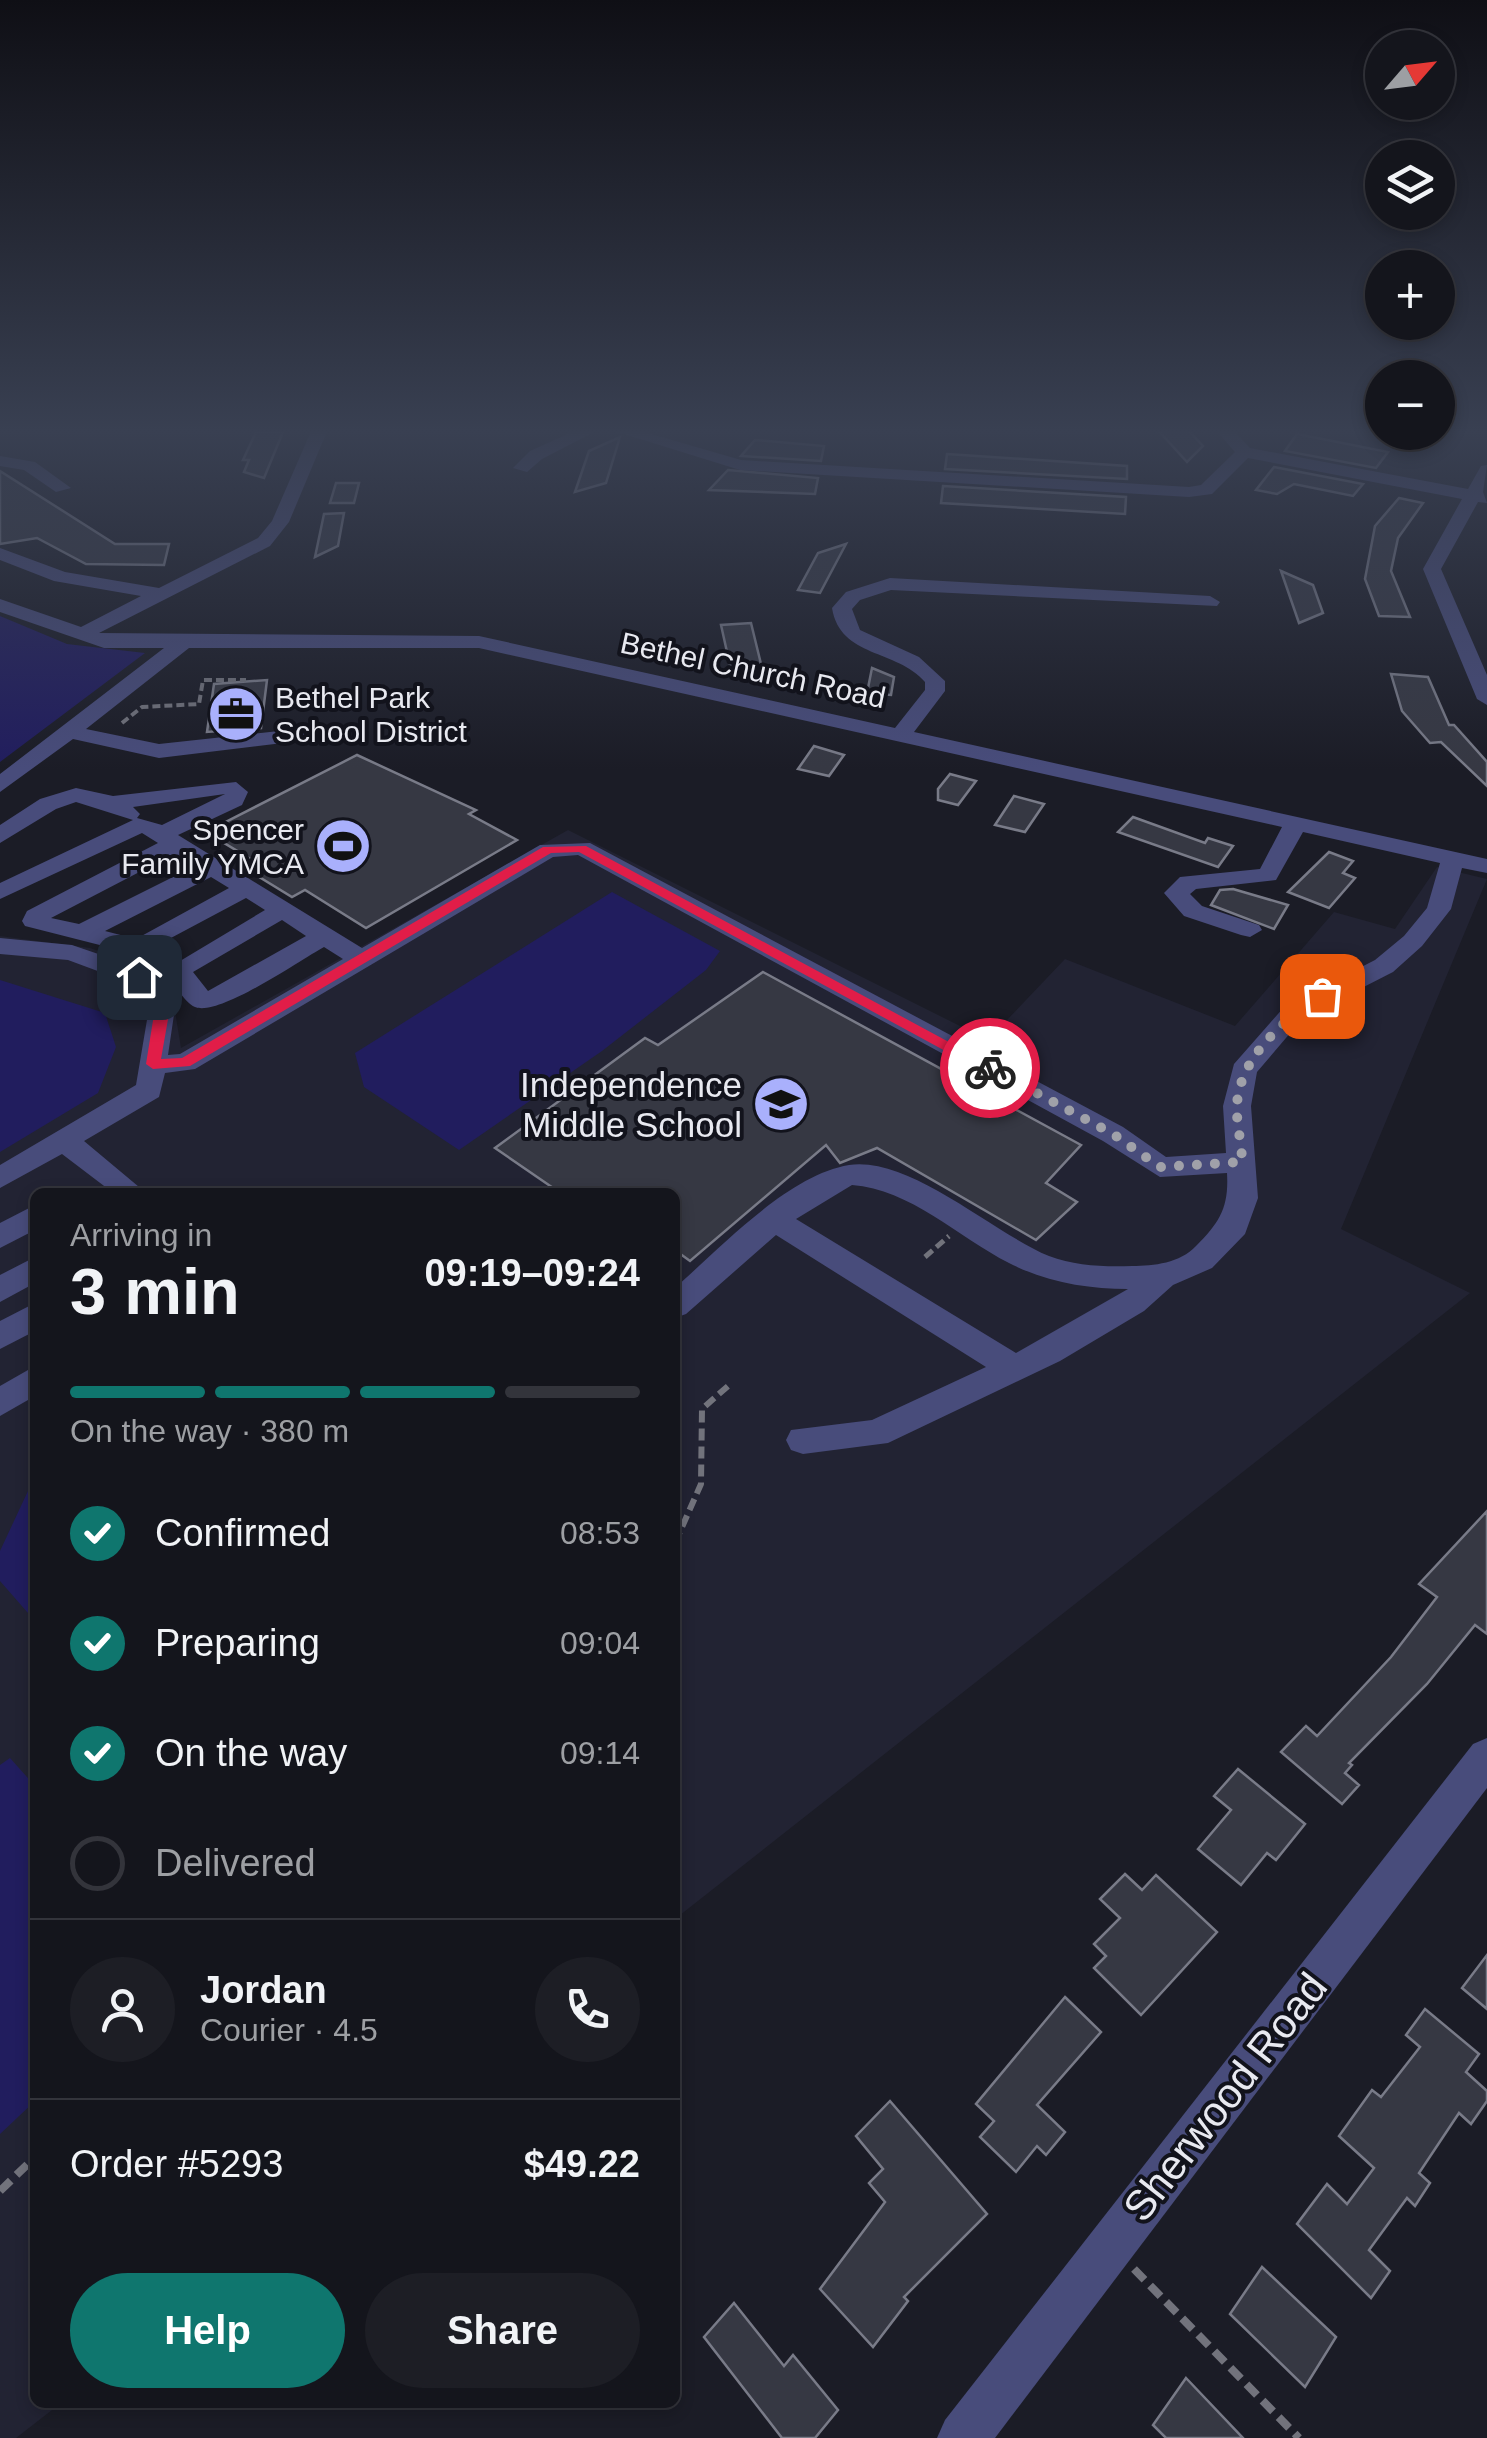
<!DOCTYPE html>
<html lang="en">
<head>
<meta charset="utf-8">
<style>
  body { margin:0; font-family:Helvetica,sans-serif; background:#1d1e25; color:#f1f3f6; height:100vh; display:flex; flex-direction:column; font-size:38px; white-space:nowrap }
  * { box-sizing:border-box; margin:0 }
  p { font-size:32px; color:#9d9fa3 }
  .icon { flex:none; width:55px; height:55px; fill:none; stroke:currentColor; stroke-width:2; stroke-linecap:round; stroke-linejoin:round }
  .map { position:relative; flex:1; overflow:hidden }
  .drawer { position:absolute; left:30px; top:1188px; width:650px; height:1220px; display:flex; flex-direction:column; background:#14151c; border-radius:15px; box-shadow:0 5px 15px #0003,0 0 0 2px #33343b }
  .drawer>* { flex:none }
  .needle { width:65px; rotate:62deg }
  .buttons { position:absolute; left:1365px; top:30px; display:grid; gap:20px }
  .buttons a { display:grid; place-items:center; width:90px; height:90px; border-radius:50%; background:#14151c; box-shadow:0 5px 15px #0003,0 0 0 2px #33343b; font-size:50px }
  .pin { position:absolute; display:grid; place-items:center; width:85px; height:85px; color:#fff; margin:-42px; border-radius:20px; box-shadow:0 5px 15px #0006 }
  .courier { position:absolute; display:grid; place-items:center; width:100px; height:100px; margin:-50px; border:8px solid #e11d48; border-radius:50%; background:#fff; color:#222; box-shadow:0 2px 12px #0007 }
  .headline em { font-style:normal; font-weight:600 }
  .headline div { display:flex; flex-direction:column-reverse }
  .headline { display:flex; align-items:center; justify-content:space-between; height:170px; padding:0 40px }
  h1 { font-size:65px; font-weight:600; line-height:75px }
  .bar { display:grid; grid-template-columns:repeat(4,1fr); gap:15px 10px; align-content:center; height:120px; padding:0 40px }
  .bar i { height:12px; border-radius:8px; background:#33343b }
  .bar .active { background:#0f766e }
  .bar p { grid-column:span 4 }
  .line { display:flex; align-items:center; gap:25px; padding:0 40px; border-top:2px solid #33343b }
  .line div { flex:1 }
  .round { display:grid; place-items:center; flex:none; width:105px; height:105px; border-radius:52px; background:#1d1e25 }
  ol { padding:0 40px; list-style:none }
  li { display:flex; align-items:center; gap:30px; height:110px }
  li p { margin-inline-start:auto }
  li .icon { padding:10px; border-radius:50%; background:#0f766e; color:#fff; stroke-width:4 }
  li:last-child { color:#9d9fa3 }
  li i { width:55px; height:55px; border:5px solid #33343b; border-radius:50% }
  .button { display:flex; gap:20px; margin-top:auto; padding:20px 40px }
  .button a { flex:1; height:115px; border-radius:60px; background:#0f766e; color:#fff; font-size:40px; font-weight:600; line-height:115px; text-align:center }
  .button a+a { background:#1d1e25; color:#f1f3f6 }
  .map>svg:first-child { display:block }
</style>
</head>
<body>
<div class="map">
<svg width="1487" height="2438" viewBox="0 0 1487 2438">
  <rect width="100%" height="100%" fill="#1b1c26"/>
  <polygon fill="#222333" points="568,830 988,1040 1065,959 1235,1026 1334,912 1395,929 1437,867 1487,879 1341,1229 1470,1293 675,1919 675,1192 35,1192 35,2402 61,2403 16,2438 0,2438 0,936 90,948 141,966 174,1005 181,1048"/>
  <g fill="#211d5e">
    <polygon points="0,616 67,644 145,653 0,762"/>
    <polygon points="612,892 720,951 706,970 602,1051 459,1150 364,1087 355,1053"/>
    <polygon points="0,980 105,1013 116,1047 98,1093 0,1152"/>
    <polygon points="35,1476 35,1621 0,1581 0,1551"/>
    <polygon points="10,1758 35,1786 35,2101 0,2134 0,1765"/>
  </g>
  <g fill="#363843" stroke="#797b88" stroke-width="2.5">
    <polygon points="1157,429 1187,429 1203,446 1187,462"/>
    <polygon points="256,432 283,432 264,478 244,472 249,460 243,460"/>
    <polygon points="1297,434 1388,452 1376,468 1285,451"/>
    <polygon points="620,437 606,483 575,492 589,451"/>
    <polygon points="755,440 824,446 821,461 741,456"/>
    <polygon points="947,454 1127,466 1127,479 945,469"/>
    <polygon points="1274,467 1363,484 1353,496 1294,484 1277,494 1256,490"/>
    <polygon points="728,470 818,478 815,494 709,490"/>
    <polygon points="0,471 115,544 169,544 164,565 86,564 37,538 0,544"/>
    <polygon points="336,483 359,483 354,503 330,503"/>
    <polygon points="943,486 1126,497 1125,514 941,503"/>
    <polygon points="1399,498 1423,503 1398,538 1391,571 1410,617 1379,616 1365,579 1375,526"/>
    <polygon points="344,513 338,546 315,557 324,514"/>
    <polygon points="846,544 820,593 798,590 818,553"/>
    <polygon points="1281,571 1313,585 1323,613 1299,623"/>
    <polygon points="751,623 761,664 731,670 721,625"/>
    <polygon points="872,668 894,677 891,695 867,693"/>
    <polygon points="1391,674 1428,677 1449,725 1454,725 1487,762 1487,786 1441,742 1430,743 1402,711"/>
    <polygon points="267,680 261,728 207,732 214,684"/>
    <polygon points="814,746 844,755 829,776 798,769"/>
    <polygon points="357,755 476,810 469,814 517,840 366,928 305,890 292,897 256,875 267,869 206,832"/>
    <polygon points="950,774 976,781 958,805 938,800 938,789"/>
    <polygon points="1014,796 1044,804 1025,832 995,825"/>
    <polygon points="1133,817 1205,843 1208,838 1233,846 1218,867 1118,832"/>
    <polygon points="1329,852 1353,861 1343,873 1355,878 1329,908 1288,892"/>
    <polygon points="1233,889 1288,905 1274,929 1211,905 1220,890"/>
    <polygon points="763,972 1081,1145 1046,1183 1077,1202 1036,1240 877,1148 840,1163 826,1145 690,1261 675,1250 675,1192 559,1192 495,1148 645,1038 658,1045"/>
    <polygon points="1487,1511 1487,1634 1475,1625 1427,1684 1349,1763 1352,1765 1345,1773 1359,1785 1342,1804 1281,1752 1306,1726 1317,1736 1391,1657 1437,1597 1419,1584"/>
    <polygon points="1238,1769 1305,1824 1276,1860 1267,1853 1241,1885 1198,1849 1231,1810 1214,1796"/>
    <polygon points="1125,1874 1142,1890 1156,1875 1217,1932 1141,2015 1094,1968 1106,1956 1094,1944 1120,1918 1100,1899"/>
    <polygon points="1487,1955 1487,2009 1462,1988"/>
    <polygon points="1065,1997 1101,2032 1037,2105 1065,2132 1046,2155 1037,2146 1016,2172 980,2137 994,2121 976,2104"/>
    <polygon points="1425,2009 1479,2054 1466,2072 1487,2091 1487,2101 1471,2124 1459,2113 1419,2173 1430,2183 1415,2206 1407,2198 1369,2250 1390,2271 1371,2298 1297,2224 1327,2184 1347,2204 1374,2168 1339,2136 1372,2090 1381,2097 1420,2047 1406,2035"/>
    <polygon points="890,2101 987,2214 904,2297 908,2301 873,2347 820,2289 885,2202 869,2183 883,2169 856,2136"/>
    <polygon points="1262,2267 1336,2337 1305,2387 1230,2314"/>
    <polygon points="734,2303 784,2366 793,2355 838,2410 815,2438 782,2438 704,2337"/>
    <polygon points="1186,2378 1243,2438 1166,2438 1153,2425"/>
  </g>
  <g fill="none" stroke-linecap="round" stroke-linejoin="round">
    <polyline stroke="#72737c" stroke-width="4" stroke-dasharray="8 4" stroke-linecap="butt" points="122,723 142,707 199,704 203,680 246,680"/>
    <polyline stroke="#72737c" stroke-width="5" stroke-dasharray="10 5" stroke-linecap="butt" points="925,1257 949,1236"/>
    <polyline stroke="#72737c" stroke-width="6" stroke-dasharray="12 6" stroke-linecap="butt" points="675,1543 701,1484 702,1409 728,1386"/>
    <g stroke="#72737c" stroke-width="8" stroke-dasharray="15 8" stroke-linecap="butt">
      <polyline points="0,2191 35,2157"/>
      <polyline points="1134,2269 1299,2438"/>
    </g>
    <g fill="#484c7b" fill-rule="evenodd">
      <path d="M312,429H328L289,522L270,546L99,633L479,636L895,728L925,690V682C897,649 840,658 832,608L846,592L890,578L1210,596L1220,602L1217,606L891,590L860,600L852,609L860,630L919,657L945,681V691L914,732L1487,859V873L1462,868L1451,909L1422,946L1393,972L1303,1018L1257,1072L1251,1106L1258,1198L1245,1234L1212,1268L1173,1285L1144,1311L1060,1361L888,1443L803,1454L791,1450L786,1440L791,1430L872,1420L986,1367L776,1235L686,1314L675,1318V1288C720,1248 788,1175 849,1165C910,1156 993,1233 1049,1256C1075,1266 1105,1267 1132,1266C1154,1266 1180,1263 1196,1246C1220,1222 1229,1207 1227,1173L1160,1177L1103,1141L578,855L553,857L195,1069L165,1073L159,1097L84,1141L145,1192H112L62,1154L0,1188V1165L136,1085L149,1008L130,983L68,960L0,954V938L72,945L148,971L175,1008L168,1055L180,1054L343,959L324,947C300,960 219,1017 195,1007C184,1002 172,981 165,970L265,910L246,898L139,955L25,926L22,921L27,911L158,843L142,833L0,899V883L133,820L76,802L56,809L0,843V825L40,799L76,788L113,796L236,782L248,792L242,805L178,835L362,948L540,845L590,843L1123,1127L1166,1157L1226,1153L1223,1106L1234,1064L1285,1006L1375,960L1404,936L1427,908L1440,863L1303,832L1276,880L1196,889L1190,894L1202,906L1259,925L1262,930L1250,937L1241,935L1184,916L1164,893L1180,877L1260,869L1282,827L479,648H189L86,729L159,744L324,726L335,732L324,738L159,758L73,739L0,792V774L164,648H104L0,612V599L81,627L141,596L54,581L0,560V548L65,572L159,588L258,538L272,521ZM225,794L162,825L137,818L140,814L133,807ZM174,854L195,866L79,924L51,918ZM211,877L229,888L136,939L105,931ZM282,920L306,936L208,991L193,972ZM852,1185C910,1189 958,1237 1009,1263C1046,1282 1087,1289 1128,1289L1016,1353L796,1219Z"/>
      <polygon points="579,429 600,429 542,459 527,472 513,468 530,451"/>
      <polygon points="608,429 634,429 741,460 1189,487 1201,485 1235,452 1215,429 1232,429 1250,448 1468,489 1481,466 1487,465 1483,492 1487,503 1478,502 1441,569 1487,675 1487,705 1477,699 1423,569 1462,499 1248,458 1212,494 1189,497 740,470"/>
      <polygon points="0,456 35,462 71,488 56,492 24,470 0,466"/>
      <polygon points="35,1205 35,1230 0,1248 0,1223"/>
      <polygon points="35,1257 35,1283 0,1302 0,1275"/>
      <polygon points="35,1303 35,1331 0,1349 0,1321"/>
      <polygon points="35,1366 35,1396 0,1416 0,1386"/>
      <polygon points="1487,1738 1487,1788 995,2438 937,2438 945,2420 1473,1744"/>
    </g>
  </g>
  <linearGradient id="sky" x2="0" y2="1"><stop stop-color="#0f0f15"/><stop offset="0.56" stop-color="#394052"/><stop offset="1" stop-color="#394052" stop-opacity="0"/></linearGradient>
  <rect width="1487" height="770" fill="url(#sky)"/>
  <polygon fill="#e11d48" points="586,846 997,1068 984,1072 579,852 551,853 190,1066 153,1069 146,1064 155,1008 134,974 144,974 170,1008 161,1059 182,1058 543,847"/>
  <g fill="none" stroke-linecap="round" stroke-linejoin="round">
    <path stroke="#a0a1a9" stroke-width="10" stroke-dasharray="0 18" d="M990,1068L1113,1134L1160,1167L1242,1162C1242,1143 1236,1124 1237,1105C1239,1059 1284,1018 1322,996"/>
  </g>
  <defs>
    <g id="office-disc" transform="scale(2.875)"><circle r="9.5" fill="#a9b0fc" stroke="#12131c"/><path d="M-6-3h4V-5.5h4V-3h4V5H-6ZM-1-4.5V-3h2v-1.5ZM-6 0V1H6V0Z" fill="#111"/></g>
    <g id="stadium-disc" transform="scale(2.875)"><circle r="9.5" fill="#a9b0fc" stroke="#12131c"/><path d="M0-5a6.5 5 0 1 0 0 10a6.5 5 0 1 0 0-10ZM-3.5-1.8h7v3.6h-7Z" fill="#111"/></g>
    <g id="school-disc" transform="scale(2.875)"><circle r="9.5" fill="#a9b0fc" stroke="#12131c"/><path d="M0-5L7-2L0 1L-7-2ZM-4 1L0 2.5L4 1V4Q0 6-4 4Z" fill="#111"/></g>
  </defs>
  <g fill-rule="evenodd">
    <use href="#office-disc" x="236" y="714"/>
    <use href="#stadium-disc" x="343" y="846"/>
    <use href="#school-disc" x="781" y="1104"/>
  </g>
  <g text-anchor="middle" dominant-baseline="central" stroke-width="8" stroke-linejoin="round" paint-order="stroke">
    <g font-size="30" fill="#e8e9f0" stroke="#12131c">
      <text transform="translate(753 670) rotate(12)">Bethel Church Road</text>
    </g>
    <g font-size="30" fill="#e8e9f0" stroke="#12131c" text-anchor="start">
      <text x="275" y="697">Bethel Park<tspan x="275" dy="34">School District</tspan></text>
      <text x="304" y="829" text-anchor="end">Spencer<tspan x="304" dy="34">Family YMCA</tspan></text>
    </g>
    <g font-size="35" fill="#e8e9f0" stroke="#12131c" text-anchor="end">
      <text x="742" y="1084">Independence<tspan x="742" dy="40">Middle School</tspan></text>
    </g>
    <g font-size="42" fill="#e8e9f0" stroke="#12131c">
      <text transform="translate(1225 2097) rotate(-52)">Sherwood Road</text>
    </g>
  </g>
</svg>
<div class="buttons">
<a><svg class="needle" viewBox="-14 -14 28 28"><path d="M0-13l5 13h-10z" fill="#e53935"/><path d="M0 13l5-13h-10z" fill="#9d9fa3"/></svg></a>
<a><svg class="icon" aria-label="layers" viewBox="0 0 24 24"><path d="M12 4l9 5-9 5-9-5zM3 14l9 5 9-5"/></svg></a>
<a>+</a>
<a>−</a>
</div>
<div class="pin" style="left:1322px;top:996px;background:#ea580c"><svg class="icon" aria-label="bag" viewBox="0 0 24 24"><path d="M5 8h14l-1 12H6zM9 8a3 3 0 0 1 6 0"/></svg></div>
<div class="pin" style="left:139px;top:977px;background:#1f2937"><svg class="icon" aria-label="home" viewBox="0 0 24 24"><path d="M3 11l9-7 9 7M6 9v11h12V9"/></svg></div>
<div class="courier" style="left:990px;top:1068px"><svg class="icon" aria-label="bike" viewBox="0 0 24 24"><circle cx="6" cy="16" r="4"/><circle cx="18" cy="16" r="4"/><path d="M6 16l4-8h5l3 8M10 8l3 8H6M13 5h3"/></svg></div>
<section class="drawer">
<div class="headline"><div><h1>3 min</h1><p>Arriving in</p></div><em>09:19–09:24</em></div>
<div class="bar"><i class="active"></i><i class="active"></i><i class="active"></i><i></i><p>On the way · 380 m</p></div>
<ol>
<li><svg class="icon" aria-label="check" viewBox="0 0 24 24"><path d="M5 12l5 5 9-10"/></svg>Confirmed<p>08:53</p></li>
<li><svg class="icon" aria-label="check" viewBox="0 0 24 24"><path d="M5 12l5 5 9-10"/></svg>Preparing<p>09:04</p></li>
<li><svg class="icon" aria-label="check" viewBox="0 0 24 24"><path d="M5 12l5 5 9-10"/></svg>On the way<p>09:14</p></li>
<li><i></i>Delivered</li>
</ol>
<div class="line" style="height:180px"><a class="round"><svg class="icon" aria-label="person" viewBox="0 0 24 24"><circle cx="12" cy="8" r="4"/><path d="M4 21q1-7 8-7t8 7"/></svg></a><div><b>Jordan</b><p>Courier · 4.5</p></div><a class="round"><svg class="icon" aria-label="phone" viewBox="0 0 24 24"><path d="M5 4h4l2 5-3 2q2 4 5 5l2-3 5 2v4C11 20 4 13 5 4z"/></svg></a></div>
<div class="line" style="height:130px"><div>Order #5293</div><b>$49.22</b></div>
<div class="button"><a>Help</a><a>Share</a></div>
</section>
</div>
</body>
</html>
